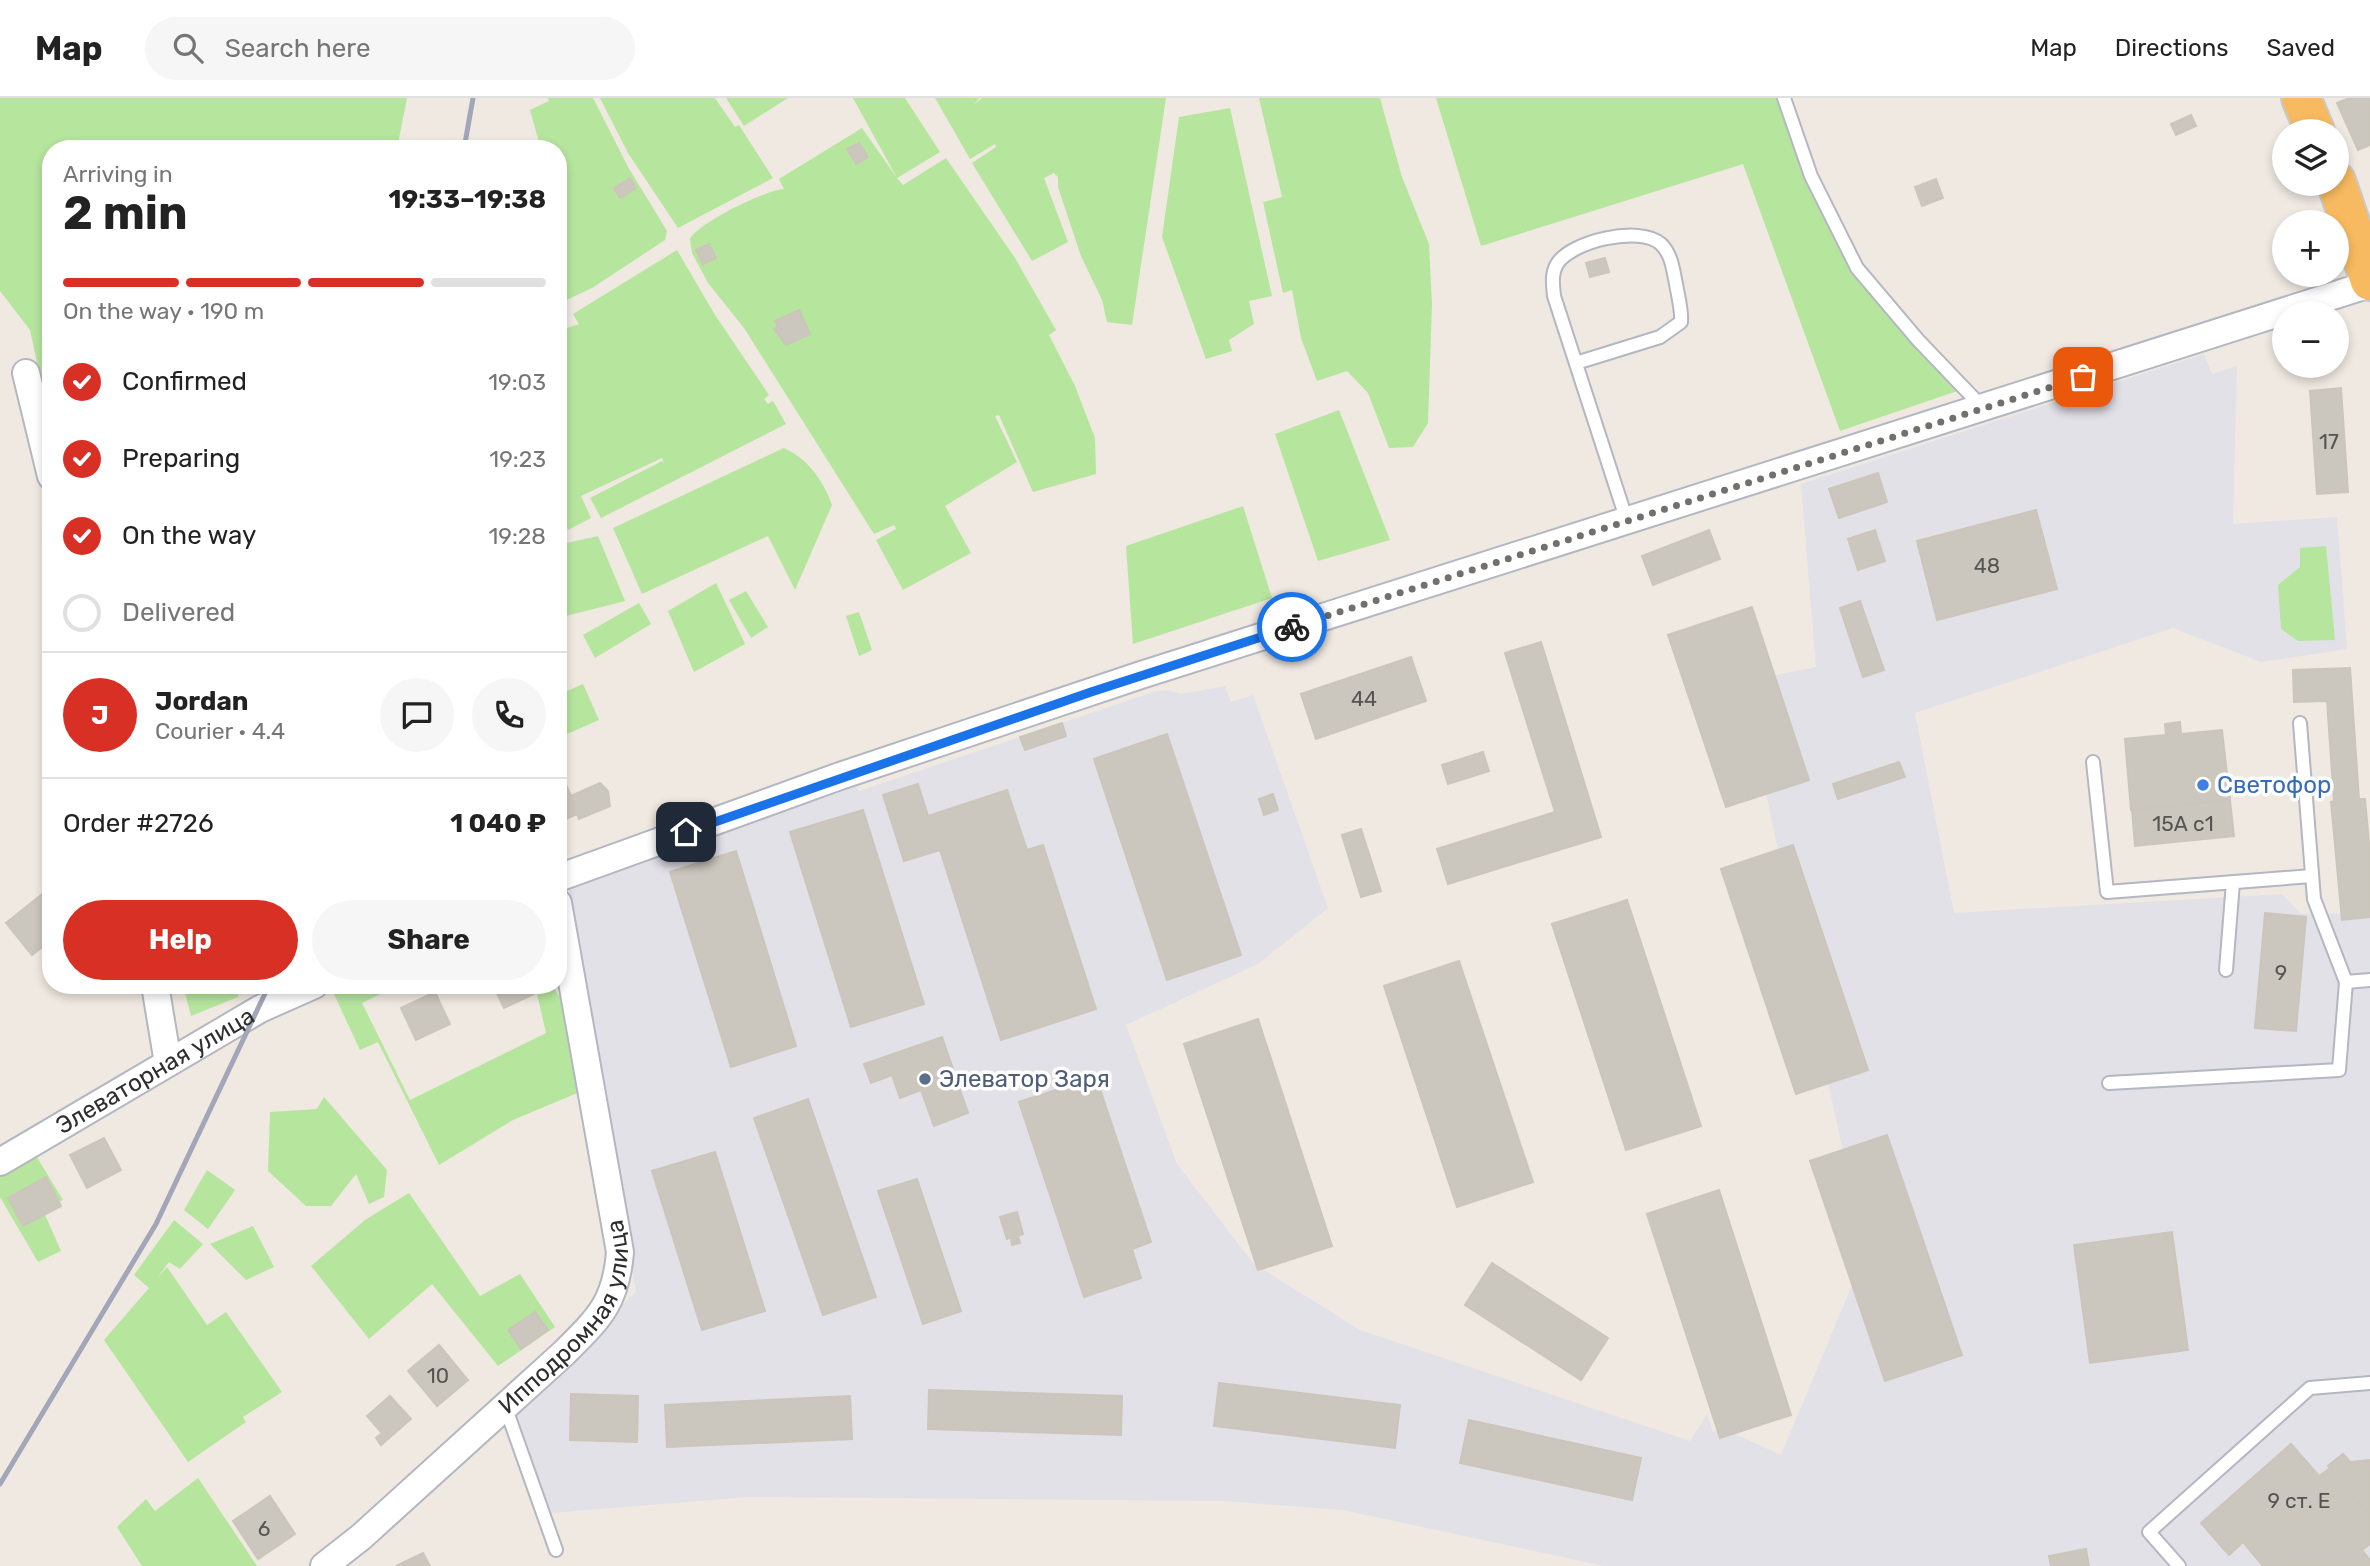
<!DOCTYPE html>
<html lang="en">
<head>
<meta charset="utf-8">
<style>
  body { margin:0; font-family:Rubik,sans-serif; background:#f6f6f6; color:#222; height:100vh; display:flex; flex-direction:column; font-size:26px; white-space:nowrap }
  * { box-sizing:border-box; margin:0 }
  p { font-size:23px; color:#767676 }
  .icon { flex:none; width:38px; height:38px; fill:none; stroke:currentColor; stroke-width:2; stroke-linecap:round; stroke-linejoin:round }
  .map { position:relative; flex:1; overflow:hidden }
  .side { position:absolute; left:42px; top:42px; width:525px; height:854px; display:flex; flex-direction:column; background:#fff; border-radius:28px; box-shadow:0 4px 10px #0003 }
  .side>* { flex:none }
  .buttons { position:absolute; left:2272px; top:21px; display:grid; gap:14px }
  .buttons a { display:grid; place-items:center; width:77px; height:77px; border-radius:50%; background:#fff; box-shadow:0 4px 10px #0003; font-size:35px }
  .pin { position:absolute; display:grid; place-items:center; width:60px; height:60px; color:#fff; margin:-30px; border-radius:14px; box-shadow:0 4px 10px #0006 }
  .courier { position:absolute; display:grid; place-items:center; width:70px; height:70px; margin:-35px; border:5px solid #1a73e8; border-radius:50%; background:#fff; color:#222; box-shadow:0 2px 9px #0007 }
  .overview em { font-style:normal; font-weight:700 }
  .overview div { display:flex; flex-direction:column-reverse }
  .overview { display:flex; align-items:center; justify-content:space-between; height:119px; padding:0 21px }
  h1 { font-size:46px; font-weight:700; line-height:52px }
  .bar { display:grid; grid-template-columns:repeat(4,1fr); gap:10px 7px; align-content:center; height:84px; padding:0 21px }
  .bar i { height:9px; border-radius:5px; background:#e0e0e0 }
  .bar .selected { background:#d93025 }
  .bar p { grid-column:span 4 }
  .line { display:flex; align-items:center; gap:18px; padding:0 21px; border-top:2px solid #e0e0e0 }
  .line div { flex:1 }
  .round { display:grid; place-items:center; flex:none; width:74px; height:74px; border-radius:37px; background:#f6f6f6 }
  ol { padding:0 21px; list-style:none }
  li { display:flex; align-items:center; gap:21px; height:77px }
  li p { margin-inline-start:auto }
  li .icon { padding:7px; border-radius:50%; background:#d93025; color:#fff; stroke-width:4 }
  li:last-child { color:#767676 }
  li i { width:38px; height:38px; border:4px solid #e0e0e0; border-radius:50% }
  .action { display:flex; gap:14px; margin-top:auto; padding:14px 21px }
  .action a { flex:1; height:80px; border-radius:42px; background:#d93025; color:#fff; font-size:28px; font-weight:700; line-height:80px; text-align:center }
  .action a+a { background:#f6f6f6; color:#222 }
  header { display:flex; align-items:center; gap:42px; box-sizing:border-box; height:98px; padding:0 35px; background:#fff; border-bottom:2px solid #e0e0e0 }
  header strong { font-size:33px }
  nav { display:flex; gap:38px; margin-inline-start:auto; font-size:24px }
  .search { width:490px; height:63px; background:#f6f6f6; display:flex; align-items:center; gap:18px; box-sizing:border-box; padding:0 24px; border-radius:38px; color:#767676; font-size:26px }
  .map>svg:first-child { display:block }
</style>
</head>
<body>
<header>
<strong>Map</strong>
<div class="search"><svg class="icon" aria-label="search" viewBox="0 0 24 24"><circle cx="10" cy="10" r="6"/><path d="M15 15l6 6"/></svg>Search here</div>
<nav><a>Map</a><a>Directions</a><a>Saved</a></nav>
</header>
<div class="map">
<svg width="2370" height="1468" viewBox="0 0 2370 1468">
  <rect width="100%" height="100%" fill="#efe9e1"/>
  <polygon fill="#e3e1e8" points="2204,256 2212,276 2237,268 2233,426 2337,419 2347,551 2261,564 2173,530 1915,615 1954,815 2282,796 2301,816 2370,815 2370,1468 1604,1468 1343,1412 1224,1403 749,1399 550,1415 514,1311 636,1194 568,789 612,775 640,759 846,689 857,689 859,693 1153,594 1167,592 1181,596 1225,588 1231,604 1253,597 1328,810 1258,866 1126,927 1177,1066 1253,1165 1360,1232 1690,1343 1707,1316 1713,1334 1724,1331 1781,1357 1865,1156 1742,584 1816,569 1801,386"/>
  <g fill="#b6e59e">
    <polygon points="0,0 407,0 397,51 51,51 51,330 30,232 0,193"/>
    <polygon points="548,0 593,0 628,69 667,133 665,142 592,190 558,206 558,51 541,51 530,12 549,3"/>
    <polygon points="600,0 715,0 735,29 739,27 773,80 678,130 628,55"/>
    <polygon points="726,0 788,0 744,28"/>
    <path d="M853,0H905L940,54L897,80L903,87L946,60L1015,160L1056,232L1049,237L1075,288L1095,340L1096,376L1033,394L999,317L995,318L1017,364L945,408L971,455L903,492L876,442L896,431L894,427L874,436L744,230L708,185L692,155L690,141C699,124 766,92 784,91L779,81L862,30L897,80Z"/>
    <polygon points="935,0 979,0 975,6 982,0 1166,0 1132,227 1107,224 1102,202 1081,158 1058,89 1058,79 1054,75 1044,80 1068,144 1032,163 972,65 996,49 995,46 970,61"/>
    <polygon points="1259,0 1380,0 1402,79 1429,146 1432,206 1428,325 1413,349 1389,350 1368,295 1347,273 1317,283 1301,240 1292,192 1283,195 1263,104 1282,99"/>
    <polygon points="1436,0 1787,0 1819,102 1849,157 1966,290 1840,333 1743,66 1481,148"/>
    <polygon points="1230,10 1272,198 1249,203 1254,226 1229,242 1232,253 1206,261 1162,139 1179,19"/>
    <polygon points="677,152 715,217 769,297 764,301 768,306 773,303 786,326 601,420 590,400 662,363 664,366 662,360 581,398 591,420 568,432 558,411 558,233 579,226 573,216"/>
    <polygon points="1339,312 1390,442 1318,463 1275,336"/>
    <path d="M784,350C808,361 823,382 832,407L795,492L768,438L642,496L613,430Z"/>
    <polygon points="1243,408 1272,500 1133,546 1126,448"/>
    <polygon points="598,438 625,503 558,520 558,447"/>
    <polygon points="2326,448 2335,542 2298,543 2281,531 2278,487 2300,469 2300,450"/>
    <polygon points="716,485 745,546 694,574 668,513"/>
    <polygon points="746,493 768,529 751,540 729,502"/>
    <polygon points="639,505 651,526 595,560 583,537"/>
    <polygon points="859,514 872,552 859,558 846,518"/>
    <polygon points="583,586 599,622 558,640 558,597"/>
    <polygon points="183,887 240,887 238,899 191,918"/>
    <polygon points="345,887 399,887 362,905 410,1002 546,935 535,887 552,887 563,904 582,993 513,1022 439,1067 378,944 360,952 333,894"/>
    <polygon points="324,999 387,1072 384,1099 369,1106 356,1076 331,1108 306,1108 268,1073 270,1014 317,1011"/>
    <polygon points="35,1056 63,1102 42,1110 61,1153 38,1164 0,1099 0,1077"/>
    <polygon points="207,1072 235,1092 208,1131 184,1112"/>
    <polygon points="409,1095 480,1198 520,1176 555,1229 498,1268 432,1186 369,1241 311,1168 365,1122"/>
    <polygon points="174,1122 203,1146 180,1171 169,1164 157,1180 167,1169 207,1227 226,1214 282,1294 243,1319 246,1324 188,1364 104,1242 149,1190 134,1177"/>
    <polygon points="253,1128 274,1169 246,1182 210,1146"/>
    <polygon points="198,1380 257,1468 142,1468 117,1429 146,1401 155,1413"/>
  </g>
  <g fill="#cbc7bf" stroke="#cbc5ba" stroke-width="2">
    <polygon points="2349,0 2370,0 2370,47 2358,52 2337,5"/>
    <polygon points="2191,17 2196,28 2176,37 2171,26"/>
    <polygon points="859,45 868,59 856,66 847,51"/>
    <polygon points="630,80 636,90 620,100 614,90"/>
    <polygon points="1936,81 1943,100 1922,108 1915,89"/>
    <polygon points="709,146 716,160 703,166 696,152"/>
    <polygon points="1605,160 1609,174 1590,179 1586,165"/>
    <polygon points="799,212 810,236 786,247 774,231 778,229 775,223"/>
    <polygon points="2341,290 2348,394 2317,396 2310,293"/>
    <polygon points="1878,375 1887,404 1839,420 1829,391"/>
    <polygon points="2036,412 2057,491 1937,522 1917,443"/>
    <polygon points="1709,432 1720,461 1653,487 1642,458"/>
    <polygon points="1875,432 1885,463 1858,472 1848,441"/>
    <polygon points="1860,503 1884,572 1863,579 1840,510"/>
    <polygon points="1752,509 1809,682 1726,709 1668,537"/>
    <polygon points="1541,544 1601,739 1448,786 1437,751 1555,714 1505,555"/>
    <polygon points="1411,559 1426,603 1316,641 1301,596"/>
    <polygon points="2350,570 2359,701 2365,701 2370,756 2370,819 2342,822 2331,704 2334,703 2327,603 2294,604 2293,572"/>
    <polygon points="2180,624 2181,636 2222,632 2230,702 2131,712 2125,641 2166,637 2165,626"/>
    <polygon points="1062,625 1066,638 1025,652 1020,639"/>
    <polygon points="1167,636 1241,857 1167,882 1094,661"/>
    <polygon points="1483,654 1489,673 1448,686 1442,667"/>
    <polygon points="1899,664 1905,679 1838,701 1833,686"/>
    <polygon points="600,685 608,693 610,708 579,721 577,716 564,722 558,708 558,693 567,689 571,698"/>
    <polygon points="918,686 928,718 1007,692 1027,752 1043,747 1096,911 1001,942 940,752 904,763 883,697"/>
    <polygon points="1273,696 1278,712 1264,717 1259,701"/>
    <polygon points="2230,702 2234,738 2135,748 2132,712"/>
    <polygon points="863,712 924,906 851,929 790,734"/>
    <polygon points="1361,731 1381,793 1361,799 1342,737"/>
    <polygon points="1793,747 1868,972 1796,996 1721,771"/>
    <polygon points="736,753 796,948 731,969 670,774"/>
    <polygon points="51,789 51,842 32,857 6,825"/>
    <polygon points="1627,802 1701,1028 1626,1052 1552,826"/>
    <polygon points="2265,815 2306,819 2296,933 2255,930"/>
    <polygon points="1459,863 1533,1084 1457,1109 1384,888"/>
    <polygon points="493,887 535,887 538,894 504,910"/>
    <polygon points="435,894 450,926 416,942 401,910"/>
    <polygon points="1258,921 1332,1148 1258,1172 1184,946"/>
    <polygon points="942,939 968,1015 934,1028 921,992 900,1000 892,977 871,985 864,966"/>
    <polygon points="1096,979 1151,1144 1132,1151 1141,1180 1084,1199 1019,1004"/>
    <polygon points="808,1001 876,1199 823,1217 754,1020"/>
    <polygon points="1887,1037 1962,1257 1885,1283 1810,1063"/>
    <polygon points="104,1040 121,1072 87,1090 70,1057"/>
    <polygon points="715,1054 765,1213 702,1232 652,1073"/>
    <polygon points="46,1079 61,1108 23,1128 8,1100"/>
    <polygon points="917,1081 961,1213 923,1226 878,1093"/>
    <polygon points="1719,1092 1791,1317 1720,1340 1647,1116"/>
    <polygon points="1017,1114 1023,1136 1018,1138 1020,1145 1012,1147 1011,1139 1007,1141 1000,1119"/>
    <polygon points="2172,1134 2188,1252 2090,1265 2074,1147"/>
    <polygon points="1492,1165 1608,1240 1581,1282 1465,1207"/>
    <polygon points="535,1214 548,1232 521,1251 508,1232"/>
    <polygon points="439,1247 468,1282 437,1308 408,1273"/>
    <polygon points="1219,1285 1400,1307 1395,1350 1214,1328"/>
    <polygon points="929,1292 1122,1298 1121,1337 928,1331"/>
    <polygon points="571,1296 638,1298 637,1344 570,1342"/>
    <polygon points="390,1298 411,1321 381,1347 376,1340 382,1335 367,1318"/>
    <polygon points="850,1298 852,1341 667,1349 665,1307"/>
    <polygon points="1469,1322 1641,1360 1632,1402 1460,1365"/>
    <polygon points="2291,1346 2319,1378 2346,1359 2353,1368 2370,1367 2370,1446 2362,1452 2370,1462 2370,1468 2263,1468 2243,1444 2229,1457 2201,1425"/>
    <polygon points="2343,1356 2350,1364 2370,1362 2370,1417 2328,1368"/>
    <polygon points="270,1398 295,1436 258,1461 233,1423"/>
    <polygon points="2086,1451 2089,1468 2051,1468 2049,1458"/>
    <polygon points="423,1455 430,1468 396,1468"/>
  </g>
  <g fill="none" stroke-linecap="round" stroke-linejoin="round">
    <g stroke="#b4b7c1" stroke-width="16">
      <g id="service">
        <polyline points="1784,0 1811,78 1857,170 1918,242 1984,311"/>
        <path d="M1576,265L1660,239L1681,224C1682,212 1678,198 1676,186C1673,172 1672,157 1661,146C1640,127 1571,143 1557,166C1551,176 1553,187 1554,198L1627,423"/>
        <polyline points="2300,625 2314,801 2346,884 2370,882"/>
        <polyline points="2093,664 2107,794 2312,778"/>
        <polyline points="2226,872 2233,784"/>
        <polyline points="2109,985 2339,972 2346,884"/>
        <polyline points="505,1308 556,1452"/>
        <polyline points="2179,1468 2149,1434 2310,1290 2370,1285"/>
      </g>
    </g>
    <g stroke="#b4b7c1" stroke-width="30">
      <g id="minor">
        <polyline points="26,275 51,378"/>
        <polyline points="558,780 840,678 1141,577 2370,186"/>
        <polyline points="155,887 168,965"/>
        <path id="s1" d="M0,1064L260,911L314,887"/>
        <path id="s2" d="M324,1468L361,1439L564,1255C599,1220 616,1205 620,1154L558,805"/>
      </g>
    </g>
    <g stroke="#c9c9c9" stroke-width="42">
      <g id="trunk">
        <polyline points="2301,0 2315,33"/>
        <polyline points="2336,83 2370,183"/>
      </g>
    </g>
    <use href="#service" stroke="#fff" stroke-width="12"/>
    <use href="#minor" stroke="#fff" stroke-width="26"/>
    <use href="#trunk" stroke="#f8ba60" stroke-width="38"/>
    <g stroke="#a3a6b8" stroke-width="5">
      <polyline points="464,51 473,0"/>
      <polyline points="0,1386 156,1126 269,887"/>
    </g>
  </g>
  <g fill="none" stroke-linecap="round" stroke-linejoin="round">
    <polyline stroke="#726f6d" stroke-width="7" stroke-dasharray="0 12.6" points="1292,529 2083,279"/>
    <polyline stroke="#1a73e8" stroke-width="9" points="686,734 1091,594 1292,529"/>
  </g>
  <circle fill="#3f7fe0" stroke="#fff" stroke-width="2.5" cx="2203" cy="687" r="7"/>
  <circle fill="#5c6f8a" stroke="#fff" stroke-width="2.5" cx="925" cy="981" r="7"/>
  <g text-anchor="middle" dominant-baseline="central" stroke-width="7" stroke-linejoin="round" paint-order="stroke">
    <g font-size="21" fill="#555452">
      <text x="2329" y="343">17</text>
      <text x="1987" y="467">48</text>
      <text x="1364" y="600">44</text>
      <text x="2183" y="725">15А с1</text>
      <text x="2281" y="874">9</text>
      <text x="438" y="1277">10</text>
      <text x="2299" y="1402">9 ст. Е</text>
      <text x="264" y="1430">6</text>
    </g>
    <g font-size="24" fill="#366cbe" stroke="#fff" text-anchor="start">
      <text x="2217" y="687">Светофор</text>
    </g>
    <g font-size="24" fill="#2e2e2e" stroke="#fff">
      <text stroke="none"><textPath href="#s1" startOffset="180">Элеваторная улица</textPath></text>
      <text stroke="none"><textPath href="#s2" startOffset="355">Ипподромная улица</textPath></text>
    </g>
    <g font-size="24" fill="#4e5e75" stroke="#fff" text-anchor="start">
      <text x="939" y="981">Элеватор Заря</text>
    </g>
  </g>
</svg>
<div class="buttons">
<a><svg class="icon" aria-label="layers" viewBox="0 0 24 24"><path d="M12 4l9 5-9 5-9-5zM3 14l9 5 9-5"/></svg></a>
<a>+</a>
<a>−</a>
</div>
<div class="pin" style="left:2083px;top:279px;background:#ea580c"><svg class="icon" aria-label="bag" viewBox="0 0 24 24"><path d="M5 8h14l-1 12H6zM9 8a3 3 0 0 1 6 0"/></svg></div>
<div class="pin" style="left:686px;top:734px;background:#1f2937"><svg class="icon" aria-label="home" viewBox="0 0 24 24"><path d="M3 11l9-7 9 7M6 9v11h12V9"/></svg></div>
<div class="courier" style="left:1292px;top:529px"><svg class="icon" aria-label="bike" viewBox="0 0 24 24"><circle cx="6" cy="16" r="4"/><circle cx="18" cy="16" r="4"/><path d="M6 16l4-8h5l3 8M10 8l3 8H6M13 5h3"/></svg></div>
<section class="side">
<div class="overview"><div><h1>2 min</h1><p>Arriving in</p></div><em>19:33–19:38</em></div>
<div class="bar"><i class="selected"></i><i class="selected"></i><i class="selected"></i><i></i><p>On the way · 190 m</p></div>
<ol>
<li><svg class="icon" aria-label="check" viewBox="0 0 24 24"><path d="M5 12l5 5 9-10"/></svg>Confirmed<p>19:03</p></li>
<li><svg class="icon" aria-label="check" viewBox="0 0 24 24"><path d="M5 12l5 5 9-10"/></svg>Preparing<p>19:23</p></li>
<li><svg class="icon" aria-label="check" viewBox="0 0 24 24"><path d="M5 12l5 5 9-10"/></svg>On the way<p>19:28</p></li>
<li><i></i>Delivered</li>
</ol>
<div class="line" style="height:126px"><b class="round" style="background:#d93025;color:#fff">J</b><div><b>Jordan</b><p>Courier · 4.4</p></div><a class="round"><svg class="icon" aria-label="chat" viewBox="0 0 24 24"><path d="M4 5h16v11H9l-5 4z"/></svg></a><a class="round"><svg class="icon" aria-label="phone" viewBox="0 0 24 24"><path d="M5 4h4l2 5-3 2q2 4 5 5l2-3 5 2v4C11 20 4 13 5 4z"/></svg></a></div>
<div class="line" style="height:91px"><div>Order #2726</div><b>1 040 ₽</b></div>
<div class="action"><a>Help</a><a>Share</a></div>
</section>
</div>
</body>
</html>
